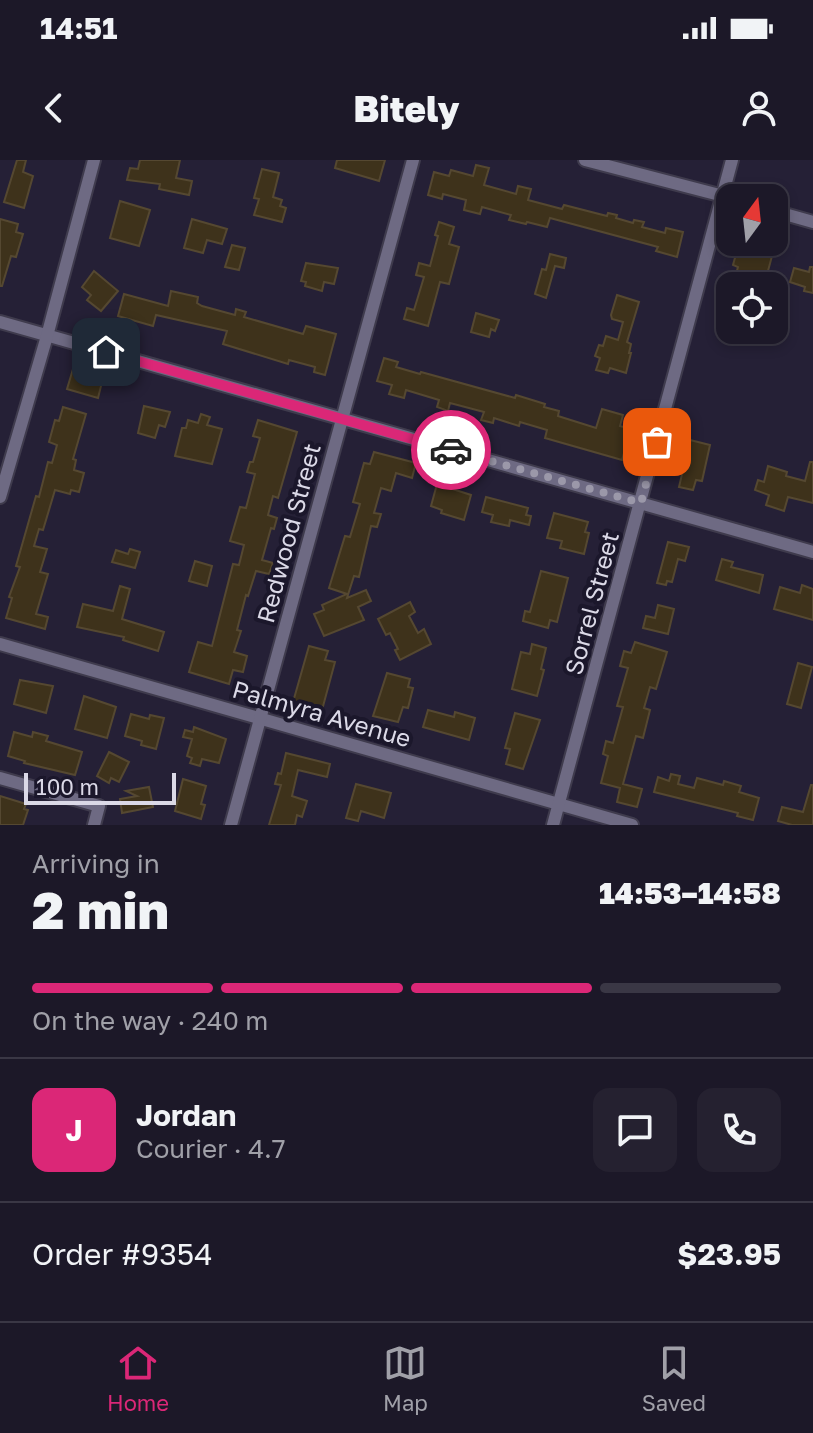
<!DOCTYPE html>
<html lang="en">
<head>
<meta charset="utf-8">
<style>
  body { margin:0; font-family:"Golos Text",sans-serif; background:#252130; color:#f1f3f6; height:100vh; display:flex; flex-direction:column; font-size:30px; white-space:nowrap }
  * { box-sizing:border-box; margin:0 }
  p { font-size:26px; color:#a0a0a8 }
  .icon { flex:none; width:44px; height:44px; fill:none; stroke:currentColor; stroke-width:2; stroke-linecap:round; stroke-linejoin:round }
  .map { position:relative; height:665px; overflow:hidden }
  .drawer { display:flex; flex-direction:column; background:#1c1828; flex:1 }
  .drawer>* { flex:none }
  .needle { width:52px; rotate:15deg }
  .controls { position:absolute; left:716px; top:24px; display:grid; gap:16px }
  .controls a { display:grid; place-items:center; width:72px; height:72px; border-radius:16px; background:#1c1828; box-shadow:0 4px 12px #0003,0 0 0 2px #3a3745; font-size:40px }
  .scale { position:absolute; left:24px; bottom:20px; width:152px; box-sizing:border-box; padding-left:8px; border:4px solid #dbd9e7; border-top:0; font-size:22px; line-height:28px; white-space:nowrap; color:#dbd9e7; -webkit-text-stroke:6px #1b172b; paint-order:stroke }
  .pin { position:absolute; display:grid; place-items:center; width:68px; height:68px; color:#fff; margin:-34px; border-radius:16px; box-shadow:0 4px 12px #0006 }
  .courier { position:absolute; display:grid; place-items:center; width:80px; height:80px; margin:-40px; border:6px solid #db2777; border-radius:50%; background:#fff; color:#222; box-shadow:0 2px 10px #0007 }
  .headline em { font-style:normal; font-weight:800 }
  .headline div { display:flex; flex-direction:column-reverse }
  .headline { display:flex; align-items:center; justify-content:space-between; height:136px; padding:0 32px }
  h1 { font-size:52px; font-weight:800; line-height:60px }
  .bar { display:grid; grid-template-columns:repeat(4,1fr); gap:12px 8px; align-content:center; height:96px; padding:0 32px }
  .bar i { height:10px; border-radius:6px; background:#3a3745 }
  .bar .active { background:#db2777 }
  .bar p { grid-column:span 4 }
  .line { display:flex; align-items:center; gap:20px; padding:0 32px; border-top:2px solid #3a3745 }
  .line div { flex:1 }
  .round { display:grid; place-items:center; flex:none; width:84px; height:84px; border-radius:16px; background:#252130 }
  .status { display:flex; justify-content:space-between; align-items:center; height:56px; padding:0 40px; background:#1c1828; direction:ltr }
  .status svg { height:22px; fill:currentColor }
  header { display:flex; justify-content:space-between; align-items:center; height:104px; padding:0 32px; background:#1c1828; font-size:36px; font-weight:800 }
  .tabs { display:flex; justify-content:space-around; align-items:center; height:112px; border-top:2px solid #3a3745; background:#1c1828; font-size:22px; color:#a0a0a8 }
  .tabs a { display:grid; justify-items:center; gap:4px }
  .tabs .active { color:#db2777 }
  .map>svg:first-child { display:block }
</style>
</head>
<body>
<div class="status"><b>14:51</b><svg viewBox="0 0 49 12"><path d="M0 12V9h3v3zM5 12V6h3v6zM10 12V3h3v9zM15 12V0h3v12zM26 1h20v11H26zM47 4h2v5h-2z"/></svg></div>
<header><svg class="icon" aria-label="back" viewBox="0 0 24 24"><path d="M15 5l-7 7 7 7"/></svg>Bitely<svg class="icon" aria-label="person" viewBox="0 0 24 24"><circle cx="12" cy="8" r="4"/><path d="M4 21q1-7 8-7t8 7"/></svg></header>
<div class="map">
<svg width="813" height="665" viewBox="0 0 813 665">
  <rect width="100%" height="100%" fill="#252036"/>
  <g fill="#3e321b" stroke="#554831" stroke-width="2">
    <polygon points="17,0 26,0 23,12 33,16 24,48 4,42"/>
    <polygon points="140,0 180,0 176,18 192,21 189,35 159,29 160,24 127,20 130,8 138,9"/>
    <polygon points="337,0 385,0 379,21 335,8"/>
    <polygon points="476,5 489,8 484,25 516,34 518,26 531,29 528,40 562,49 564,45 607,56 608,53 617,55 616,58 633,63 634,60 644,62 642,67 665,73 666,68 683,72 677,97 656,91 658,87 550,58 547,67 527,62 526,64 509,60 511,55 482,47 480,54 464,50 466,40 443,34 442,39 428,35 434,12 449,16 451,10 473,16"/>
    <polygon points="262,9 279,13 273,37 282,40 280,46 286,48 282,62 254,55 259,39 254,38"/>
    <polygon points="120,41 150,50 139,86 110,78"/>
    <polygon points="0,59 18,64 16,72 23,74 16,97 11,96 2,126 0,126"/>
    <polygon points="192,59 227,69 222,84 207,80 203,93 184,88"/>
    <polygon points="439,62 454,67 449,84 459,87 449,124 440,122 428,166 404,159 407,148 414,150 424,117 416,115 419,103 430,106 438,76 435,75"/>
    <polygon points="232,85 245,88 239,110 225,107"/>
    <polygon points="738,87 772,96 765,122 736,114 738,107 733,105"/>
    <polygon points="550,94 566,98 564,108 555,106 546,138 535,134 542,109 546,110"/>
    <polygon points="306,103 338,108 334,124 324,122 322,131 305,126 306,122 301,121"/>
    <polygon points="810,107 813,107 813,133 804,131 805,127 790,122 794,108 809,112"/>
    <polygon points="94,111 118,131 101,151 87,140 91,135 82,127"/>
    <polygon points="171,131 198,137 197,143 202,146 235,155 236,149 246,152 244,157 303,174 306,166 336,174 325,215 314,212 315,207 289,200 288,204 223,184 227,171 156,155 153,166 118,156 124,134 168,146"/>
    <polygon points="617,135 639,142 627,182 631,184 629,193 631,193 626,213 610,208 608,213 596,210 600,198 595,196 599,185 603,186 606,176 618,180 623,162 612,159 611,155"/>
    <polygon points="476,153 499,160 495,171 491,169 489,177 471,172"/>
    <polygon points="384,198 398,202 396,207 420,214 421,212 515,238 516,235 545,244 544,247 559,251 558,256 596,268 602,249 623,255 620,266 631,269 622,300 545,278 547,270 520,262 519,266 494,258 493,263 481,260 484,252 450,243 448,251 437,247 439,240 406,230 404,238 389,234 392,225 377,221"/>
    <polygon points="73,209 103,218 98,238 67,229"/>
    <polygon points="144,246 170,252 165,267 159,265 155,278 138,273"/>
    <polygon points="63,247 86,254 73,299 76,300 74,310 84,313 79,332 71,330 70,334 55,330 43,370 39,369 34,386 47,389 40,412 48,414 36,454 48,457 45,469 6,458 12,438 9,437 20,407 16,406 36,336 39,337 48,302 52,303 57,285 49,282 55,260 59,261"/>
    <polygon points="201,254 210,257 207,265 222,269 212,304 175,296 182,268 186,268 188,260 198,263"/>
    <polygon points="258,260 297,272 278,338 273,336 268,355 277,358 274,369 271,368 262,400 273,403 269,414 256,411 248,436 246,435 237,470 241,471 234,492 247,496 243,512 233,510 229,524 189,512 198,482 212,486 233,404 239,405 244,385 230,381 240,347 246,348 255,314 247,312 250,302 253,302 260,278 253,276"/>
    <polygon points="690,280 710,285 702,321 696,320 693,330 679,327"/>
    <polygon points="374,292 416,303 412,318 396,313 391,331 381,328 374,353 381,354 377,367 371,366 359,417 354,416 347,438 366,430 371,441 358,447 364,460 324,476 314,454 324,450 322,445 347,434 329,428 345,376 350,377 360,344 353,342 364,303 370,304"/>
    <polygon points="810,302 813,302 813,343 788,337 784,351 766,345 769,335 755,330 758,320 764,322 768,306 787,312 786,316 805,321"/>
    <polygon points="437,324 471,335 464,360 441,353 442,350 431,346"/>
    <polygon points="486,337 528,348 526,355 531,356 529,365 510,360 509,366 491,362 493,355 482,352"/>
    <polygon points="554,353 588,362 585,372 589,373 584,394 560,388 562,381 547,378"/>
    <polygon points="668,382 689,387 685,401 678,399 672,422 667,421 666,425 657,423"/>
    <polygon points="130,389 140,392 135,408 112,402 116,390 128,394"/>
    <polygon points="722,399 733,402 731,407 763,415 759,433 716,420"/>
    <polygon points="195,401 212,406 207,426 189,421"/>
    <polygon points="541,411 568,418 557,462 550,460 548,468 523,461 525,451 530,452"/>
    <polygon points="802,425 813,429 813,460 774,449 780,427 800,433"/>
    <polygon points="120,426 130,429 122,459 164,472 158,491 123,480 124,477 77,467 83,444 113,451"/>
    <polygon points="410,442 415,452 409,456 418,473 424,469 431,484 400,500 395,490 398,489 390,473 386,475 378,459"/>
    <polygon points="658,445 674,449 668,474 643,468 646,456 655,458"/>
    <polygon points="635,482 667,492 656,529 650,527 644,548 650,550 643,578 636,576 623,624 642,629 637,647 617,642 620,628 601,623 608,596 603,594 606,581 613,583 623,547 617,546 628,508 620,506 624,491 631,493"/>
    <polygon points="532,484 546,488 541,509 544,510 537,536 512,529 521,492 530,494"/>
    <polygon points="309,486 328,491 325,500 335,502 322,550 293,542"/>
    <polygon points="798,503 812,507 801,548 787,544"/>
    <polygon points="387,513 410,519 408,527 413,528 408,548 403,547 398,562 373,556"/>
    <polygon points="20,520 53,526 46,553 14,544"/>
    <polygon points="84,536 116,547 107,578 75,569"/>
    <polygon points="428,550 454,557 455,552 475,558 469,580 423,567"/>
    <polygon points="515,553 540,560 523,609 506,604 510,589 505,588"/>
    <polygon points="131,554 149,559 150,555 164,558 156,589 141,585 142,581 125,576"/>
    <polygon points="194,567 226,579 219,603 202,599 200,606 190,603 192,598 187,596 192,579 183,577 185,570 193,572"/>
    <polygon points="14,572 32,577 33,572 48,576 46,581 82,592 75,615 24,603 25,601 8,596"/>
    <polygon points="109,592 129,602 119,622 111,618 109,623 97,616"/>
    <polygon points="286,593 330,604 327,617 298,610 292,636 307,641 302,657 297,655 295,665 269,665 281,625 275,624 278,613 281,614"/>
    <polygon points="671,614 680,616 678,624 694,628 697,618 723,625 724,621 741,626 739,632 759,638 753,660 737,656 738,653 654,632 658,617 669,621"/>
    <polygon points="183,619 206,626 201,644 205,645 201,659 175,651"/>
    <polygon points="356,624 391,633 384,658 361,651 358,661 346,658"/>
    <polygon points="811,625 813,625 813,665 792,665 778,661 782,647 803,652"/>
    <polygon points="149,627 153,647 122,653 120,639 137,636 126,631"/>
    <polygon points="0,636 26,644 24,649 28,650 23,665 0,665"/>
  </g>
  <g fill="none" stroke-linecap="round" stroke-linejoin="round">
    <g stroke="#3f3b4d" stroke-width="16">
      <g id="minor">
        <polyline points="585,0 731,38"/>
        <polyline points="774,51 813,62"/>
        <polyline points="0,162 813,392"/>
        <polyline points="0,337 47,176 94,0"/>
        <polyline points="0,484 632,665"/>
        <polyline points="0,618 99,646 94,665"/>
        <polyline points="231,665 413,0"/>
        <polyline points="553,665 732,0"/>
      </g>
    </g>
    <use href="#minor" stroke="#6e6a83" stroke-width="12"/>
  </g>
  <g fill="none" stroke-linecap="round" stroke-linejoin="round">
    <polyline stroke="#9b98a9" stroke-width="8" stroke-dasharray="0 14.4" points="451,290 641,343 657,282"/>
    <polyline stroke="#db2777" stroke-width="10" points="106,192 451,290"/>
  </g>
  <g text-anchor="middle" dominant-baseline="central" stroke-width="8" stroke-linejoin="round" paint-order="stroke">
    <g font-size="24" fill="#dbd9e7" stroke="#1b172b">
      <text transform="translate(288 373) rotate(-75)">Redwood Street</text>
      <text transform="translate(591 443) rotate(-75)">Sorrel Street</text>
      <text transform="translate(322 553) rotate(16)">Palmyra Avenue</text>
    </g>
  </g>
</svg>
<div class="controls">
<a><svg class="needle" viewBox="-14 -14 28 28"><path d="M0-13l5 13h-10z" fill="#e53935"/><path d="M0 13l5-13h-10z" fill="#a0a0a8"/></svg></a>
<a><svg class="icon" aria-label="locate" viewBox="0 0 24 24"><circle cx="12" cy="12" r="6"/><path d="M12 2v4M12 18v4M2 12h4M18 12h4"/></svg></a>
</div>
<div class="scale">100 m</div>
<div class="pin" style="left:657px;top:282px;background:#ea580c"><svg class="icon" aria-label="bag" viewBox="0 0 24 24"><path d="M5 8h14l-1 12H6zM9 8a3 3 0 0 1 6 0"/></svg></div>
<div class="pin" style="left:106px;top:192px;background:#1f2937"><svg class="icon" aria-label="home" viewBox="0 0 24 24"><path d="M3 11l9-7 9 7M6 9v11h12V9"/></svg></div>
<div class="courier" style="left:451px;top:290px"><svg class="icon" aria-label="car" viewBox="0 0 24 24"><path d="M5 17H2v-5l4-1 3-4h7l3 4 3 1v5h-3M9 17h6M6 11h13"/><circle cx="7" cy="17" r="2"/><circle cx="17" cy="17" r="2"/></svg></div>
</div>
<section class="drawer">
<div class="headline"><div><h1>2 min</h1><p>Arriving in</p></div><em>14:53–14:58</em></div>
<div class="bar"><i class="active"></i><i class="active"></i><i class="active"></i><i></i><p>On the way · 240 m</p></div>
<div class="line" style="height:144px"><b class="round" style="background:#db2777;color:#fff">J</b><div><b>Jordan</b><p>Courier · 4.7</p></div><a class="round"><svg class="icon" aria-label="chat" viewBox="0 0 24 24"><path d="M4 5h16v11H9l-5 4z"/></svg></a><a class="round"><svg class="icon" aria-label="phone" viewBox="0 0 24 24"><path d="M5 4h4l2 5-3 2q2 4 5 5l2-3 5 2v4C11 20 4 13 5 4z"/></svg></a></div>
<div class="line" style="height:104px"><div>Order #9354</div><b>$23.95</b></div>
</section>
<nav class="tabs">
<a class="active"><svg class="icon" aria-label="home" viewBox="0 0 24 24"><path d="M3 11l9-7 9 7M6 9v11h12V9"/></svg>Home</a>
<a><svg class="icon" aria-label="map" viewBox="0 0 24 24"><path d="M3 6l6-2 6 2 6-2v14l-6 2-6-2-6 2zM9 4v14M15 6v14"/></svg>Map</a>
<a><svg class="icon" aria-label="saved" viewBox="0 0 24 24"><path d="M7 4h10v16l-5-4-5 4z"/></svg>Saved</a>
</nav>
</body>
</html>
